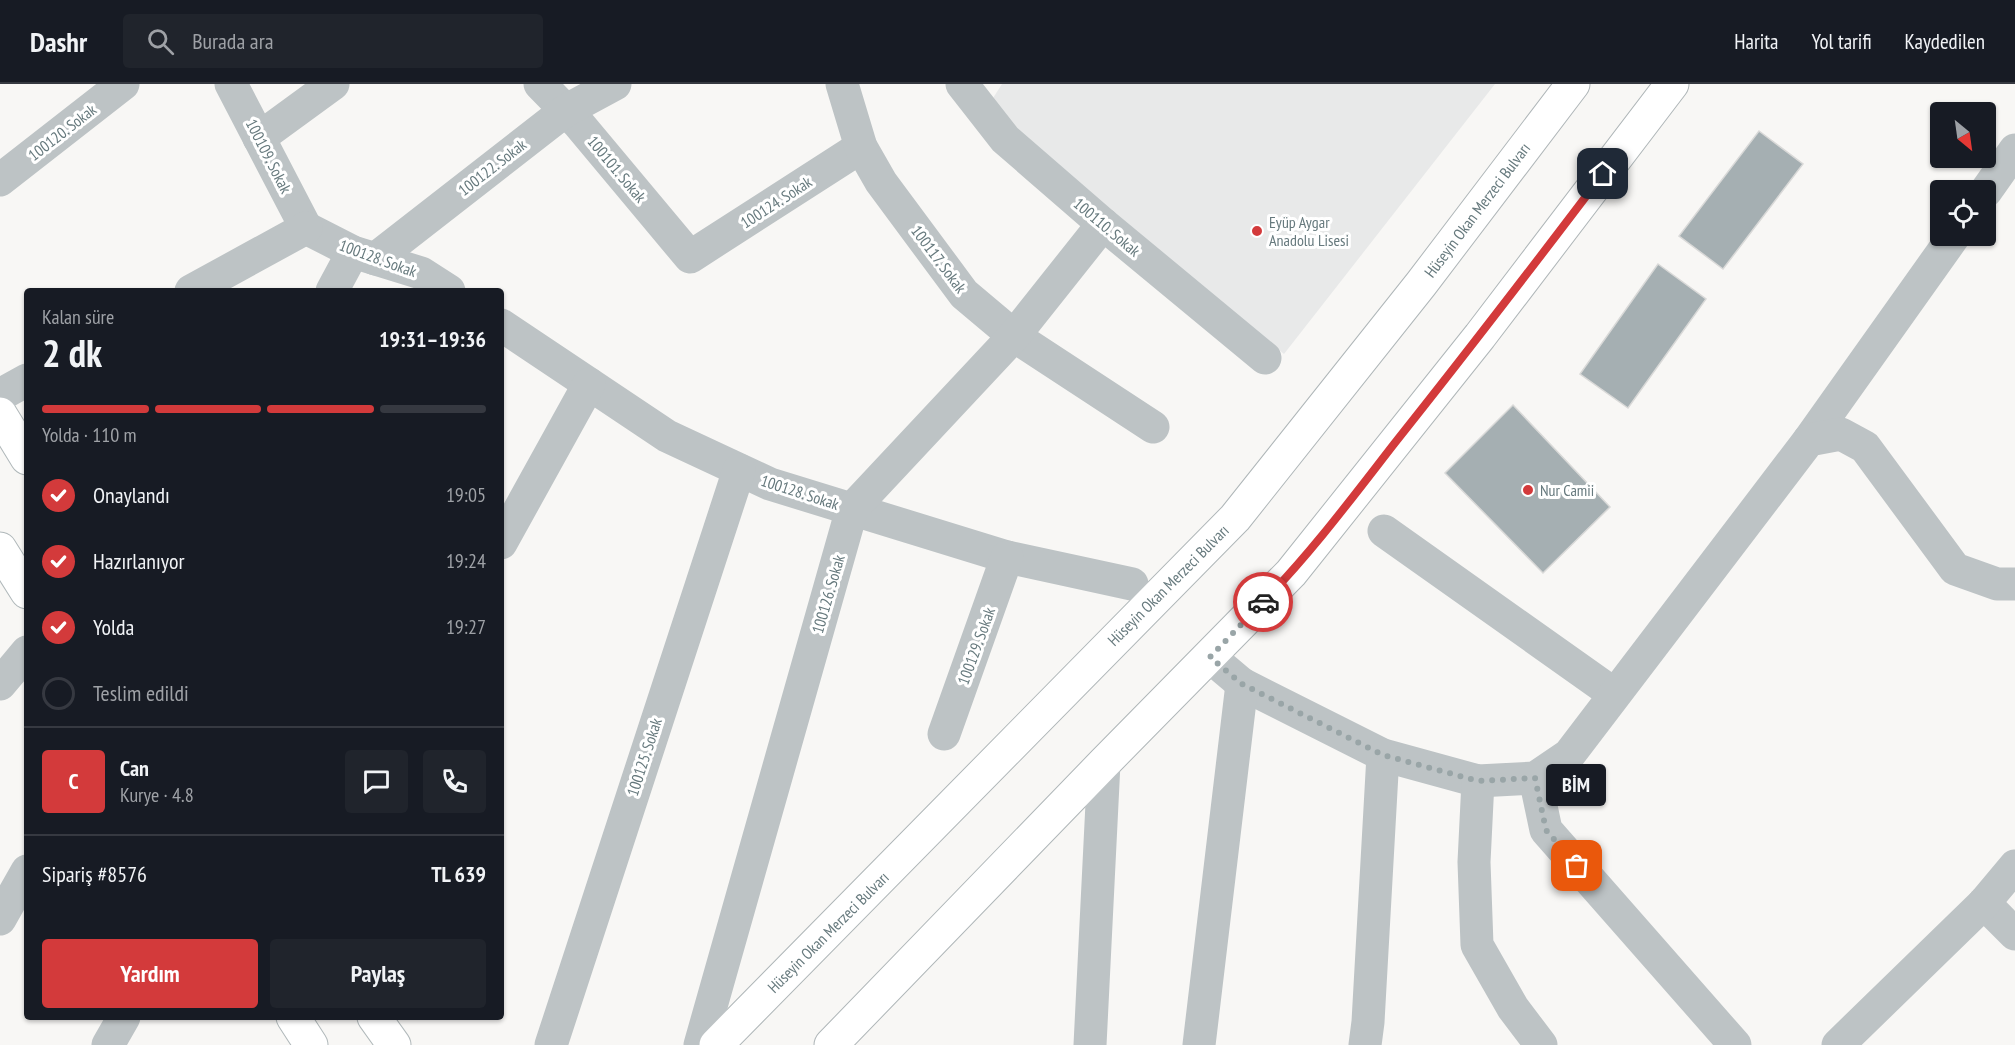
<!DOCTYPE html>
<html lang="tr">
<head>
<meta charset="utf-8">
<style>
  body { margin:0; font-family:"PT Sans Narrow",sans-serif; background:#20242c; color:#f1f3f6; height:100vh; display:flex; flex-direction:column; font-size:22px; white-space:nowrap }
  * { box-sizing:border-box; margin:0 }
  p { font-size:20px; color:#9ea1a6 }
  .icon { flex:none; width:33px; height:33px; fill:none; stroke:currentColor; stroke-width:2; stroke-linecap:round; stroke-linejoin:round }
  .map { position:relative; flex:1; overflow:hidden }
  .drawer { position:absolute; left:24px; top:204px; width:480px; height:732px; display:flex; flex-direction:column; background:#171b24; border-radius:6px; box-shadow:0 2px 4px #0004 }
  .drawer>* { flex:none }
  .needle { width:39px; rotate:151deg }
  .controls { position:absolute; left:1930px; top:18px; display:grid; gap:12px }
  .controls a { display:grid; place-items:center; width:66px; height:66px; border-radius:6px; background:#171b24; box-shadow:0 2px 4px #0004; font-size:30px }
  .pin { position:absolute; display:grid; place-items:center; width:51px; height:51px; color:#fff; margin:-26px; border-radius:12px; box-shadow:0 3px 9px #0006 }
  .courier { position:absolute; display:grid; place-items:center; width:60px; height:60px; margin:-30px; border:4px solid #d33a3b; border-radius:50%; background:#fff; color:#222; box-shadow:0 2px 8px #0007 }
  .bubble { position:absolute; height:42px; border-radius:6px; background:#171b24; box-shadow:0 2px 4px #0004; font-size:20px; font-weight:700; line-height:42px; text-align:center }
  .summary em { font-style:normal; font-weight:700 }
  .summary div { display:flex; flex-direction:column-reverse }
  .summary { display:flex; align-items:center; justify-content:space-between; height:102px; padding:0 18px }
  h1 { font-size:39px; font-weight:700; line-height:45px }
  .bar { display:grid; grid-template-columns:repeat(4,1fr); gap:9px 6px; align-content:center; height:72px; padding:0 18px }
  .bar i { height:8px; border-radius:4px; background:#363941 }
  .bar .selected { background:#d33a3b }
  .bar p { grid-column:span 4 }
  .line { display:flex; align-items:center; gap:15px; padding:0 18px; border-top:2px solid #363941 }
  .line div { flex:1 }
  .round { display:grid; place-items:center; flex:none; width:63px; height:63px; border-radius:6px; background:#20242c }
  ol { padding:0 18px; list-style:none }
  li { display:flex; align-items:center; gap:18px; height:66px }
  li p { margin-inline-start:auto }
  li .icon { padding:6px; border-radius:50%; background:#d33a3b; color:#fff; stroke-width:4 }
  li:last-child { color:#9ea1a6 }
  li i { width:33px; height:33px; border:3px solid #363941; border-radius:50% }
  .primary-button { display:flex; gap:12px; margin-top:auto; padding:12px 18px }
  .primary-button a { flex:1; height:69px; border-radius:6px; background:#d33a3b; color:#fff; font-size:24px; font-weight:700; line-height:69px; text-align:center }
  .primary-button a+a { background:#20242c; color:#f1f3f6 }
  header { display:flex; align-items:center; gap:36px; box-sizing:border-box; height:84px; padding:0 30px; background:#171b24; border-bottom:2px solid #363941 }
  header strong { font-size:28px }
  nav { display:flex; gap:33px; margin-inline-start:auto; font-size:21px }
  .search { width:420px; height:54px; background:#20242c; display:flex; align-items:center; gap:15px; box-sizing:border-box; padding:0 21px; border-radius:6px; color:#9ea1a6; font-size:22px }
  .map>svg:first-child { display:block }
</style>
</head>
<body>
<header>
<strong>Dashr</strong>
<div class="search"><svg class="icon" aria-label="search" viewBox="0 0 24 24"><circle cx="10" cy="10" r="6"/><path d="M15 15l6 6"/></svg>Burada ara</div>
<nav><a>Harita</a><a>Yol tarifi</a><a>Kaydedilen</a></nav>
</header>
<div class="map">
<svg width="2015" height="961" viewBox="0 0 2015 961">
  <rect width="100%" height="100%" fill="#f8f7f5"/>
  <polygon fill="#e8e9e9" points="1002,0 1495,0 1284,270 986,25"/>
  <g fill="#a5afb2" stroke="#d9d9d8" stroke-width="1.5">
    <polygon points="1759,47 1803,80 1723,185 1679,152"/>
    <polygon points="1658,180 1706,215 1628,324 1580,290"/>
    <polygon points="1513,321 1610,423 1543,489 1445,389"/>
  </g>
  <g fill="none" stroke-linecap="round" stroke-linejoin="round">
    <g stroke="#b0b8ba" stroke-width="35">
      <g id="secondary">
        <polyline points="0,330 27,374"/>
        <polyline points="0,465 27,508"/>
        <polyline points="293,933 311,961"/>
        <polyline points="374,933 394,961"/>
      </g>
    </g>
    <g stroke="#afb6b8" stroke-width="35">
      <g id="primary">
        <polyline points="716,961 1235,434 1421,200 1573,0"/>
        <polyline points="831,961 1104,679 1291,489 1480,252 1672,0"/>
      </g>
    </g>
    <g stroke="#bdc3c5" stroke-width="33">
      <polyline points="231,0 306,144"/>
      <polyline points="540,0 578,39 690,173 861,63"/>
      <polyline points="842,0 861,63 881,98 964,210 1014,252 1153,343"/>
      <polyline points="962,0 1005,55 1103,140 1265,274"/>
      <polyline points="259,54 333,0"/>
      <polyline points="0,96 123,0"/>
      <polyline points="1986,107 2015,66"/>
      <polyline points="306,144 353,168 421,189 449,207"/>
      <polyline points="375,175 565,27 615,0"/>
      <polyline points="191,207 306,144"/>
      <polyline points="332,207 353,168"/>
      <polyline points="501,241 667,352 770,400 1007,473 1132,500"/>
      <polyline points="0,311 27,296"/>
      <polyline points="1809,356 1954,152"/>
      <polyline points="1384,447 1614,610"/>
      <polyline points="501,459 589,300"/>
      <polyline points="1210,573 1242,600 1383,671 1478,697 1535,694 1569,671 1809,356 1841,350 1865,363 1955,485 1997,500 2015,500"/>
      <polyline points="0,600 27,568"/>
      <polyline points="944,650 1007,473"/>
      <polyline points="1535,694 1546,746 1735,961"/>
      <polyline points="1478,697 1474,778 1477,861 1513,924 1541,961"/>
      <polyline points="1984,819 2015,850"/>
      <polyline points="0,835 27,787"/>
      <polyline points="108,961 124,933"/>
      <polyline points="551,961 739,386"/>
      <polyline points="700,961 852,425 1014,252 1103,140"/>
      <polyline points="1090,961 1104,679"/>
      <polyline points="1199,961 1242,600"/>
      <polyline points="1365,961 1368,938 1383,671"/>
      <polyline points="1838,961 1984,819 2015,782"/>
    </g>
    <use href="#secondary" stroke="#fff" stroke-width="33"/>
    <use href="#primary" stroke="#fff" stroke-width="33"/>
  </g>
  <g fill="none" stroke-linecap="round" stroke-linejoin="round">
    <polyline stroke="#99a5a7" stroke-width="6" stroke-dasharray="0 10.8" points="1263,518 1210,573 1242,600 1383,671 1478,697 1535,694 1546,746 1577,782"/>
    <path stroke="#d33a3b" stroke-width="8" d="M1263,518C1311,469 1352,414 1394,360C1465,271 1534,181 1603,90"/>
  </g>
  <g fill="#d33a3b" stroke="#fff" stroke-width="2">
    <circle cx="1257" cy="147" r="6"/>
    <circle cx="1528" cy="406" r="6"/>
  </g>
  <g text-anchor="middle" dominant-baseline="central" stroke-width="6" stroke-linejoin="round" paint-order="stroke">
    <g font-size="16" fill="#66797d" stroke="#fff">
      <text transform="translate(62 48) rotate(-38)">100120. Sokak</text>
      <text transform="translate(269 72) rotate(63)">100109. Sokak</text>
      <text transform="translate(492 83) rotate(-38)">100122. Sokak</text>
      <text transform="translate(617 85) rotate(50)">100101. Sokak</text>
      <text transform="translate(776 118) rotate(-33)">100124. Sokak</text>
      <text transform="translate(1477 126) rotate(-53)">Hüseyin Okan Merzeci Bulvarı</text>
      <text transform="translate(1107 143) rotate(40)">100110. Sokak</text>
      <text transform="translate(378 174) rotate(20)">100128. Sokak</text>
      <text transform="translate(939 175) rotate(53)">100117. Sokak</text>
      <text transform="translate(800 408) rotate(18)">100128. Sokak</text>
      <text transform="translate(1168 501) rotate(-45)">Hüseyin Okan Merzeci Bulvarı</text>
      <text transform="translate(828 510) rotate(-74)">100126. Sokak</text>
      <text transform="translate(976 562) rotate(-70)">100129. Sokak</text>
      <text transform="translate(644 673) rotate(-72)">100125. Sokak</text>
      <text transform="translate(828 848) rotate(-45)">Hüseyin Okan Merzeci Bulvarı</text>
    </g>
    <g font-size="16" fill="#66797d" stroke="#fff" text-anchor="start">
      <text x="1269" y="138">Eyüp Aygar<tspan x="1269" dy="18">Anadolu Lisesi</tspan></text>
      <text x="1540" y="406">Nur Camii</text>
    </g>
  </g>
</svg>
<div class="controls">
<a><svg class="needle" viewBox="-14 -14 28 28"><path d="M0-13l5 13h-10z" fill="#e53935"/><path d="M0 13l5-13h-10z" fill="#9ea1a6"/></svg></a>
<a><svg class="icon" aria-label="locate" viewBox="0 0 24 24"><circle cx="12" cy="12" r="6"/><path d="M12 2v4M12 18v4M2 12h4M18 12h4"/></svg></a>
</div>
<div class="pin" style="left:1577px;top:782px;background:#ea580c"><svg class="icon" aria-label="bag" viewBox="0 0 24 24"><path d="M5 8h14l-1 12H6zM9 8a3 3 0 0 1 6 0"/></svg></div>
<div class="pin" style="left:1603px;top:90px;background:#1f2937"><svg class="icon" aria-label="home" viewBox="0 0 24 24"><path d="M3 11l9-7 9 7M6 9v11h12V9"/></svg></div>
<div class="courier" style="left:1263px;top:518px"><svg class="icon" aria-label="car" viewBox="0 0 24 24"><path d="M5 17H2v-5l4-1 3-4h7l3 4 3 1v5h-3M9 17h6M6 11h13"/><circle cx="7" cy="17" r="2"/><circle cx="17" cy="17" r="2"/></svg></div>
<div class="bubble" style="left:1546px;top:680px;width:60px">BİM</div>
<section class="drawer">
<div class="summary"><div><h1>2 dk</h1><p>Kalan süre</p></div><em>19:31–19:36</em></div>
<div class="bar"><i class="selected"></i><i class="selected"></i><i class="selected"></i><i></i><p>Yolda · 110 m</p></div>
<ol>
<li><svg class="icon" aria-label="check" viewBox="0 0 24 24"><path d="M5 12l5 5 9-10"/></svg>Onaylandı<p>19:05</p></li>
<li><svg class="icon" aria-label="check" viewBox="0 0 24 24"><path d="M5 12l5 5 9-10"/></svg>Hazırlanıyor<p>19:24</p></li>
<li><svg class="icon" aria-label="check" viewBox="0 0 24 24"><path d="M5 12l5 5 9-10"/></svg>Yolda<p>19:27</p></li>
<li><i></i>Teslim edildi</li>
</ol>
<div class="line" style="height:108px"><b class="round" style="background:#d33a3b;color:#fff">C</b><div><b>Can</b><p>Kurye · 4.8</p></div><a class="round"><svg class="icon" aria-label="chat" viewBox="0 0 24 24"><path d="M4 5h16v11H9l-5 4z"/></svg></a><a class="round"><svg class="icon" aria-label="phone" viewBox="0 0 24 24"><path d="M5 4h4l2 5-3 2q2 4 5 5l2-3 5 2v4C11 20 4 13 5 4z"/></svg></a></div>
<div class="line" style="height:78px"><div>Sipariş #8576</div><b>TL 639</b></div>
<div class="primary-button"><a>Yardım</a><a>Paylaş</a></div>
</section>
</div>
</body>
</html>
